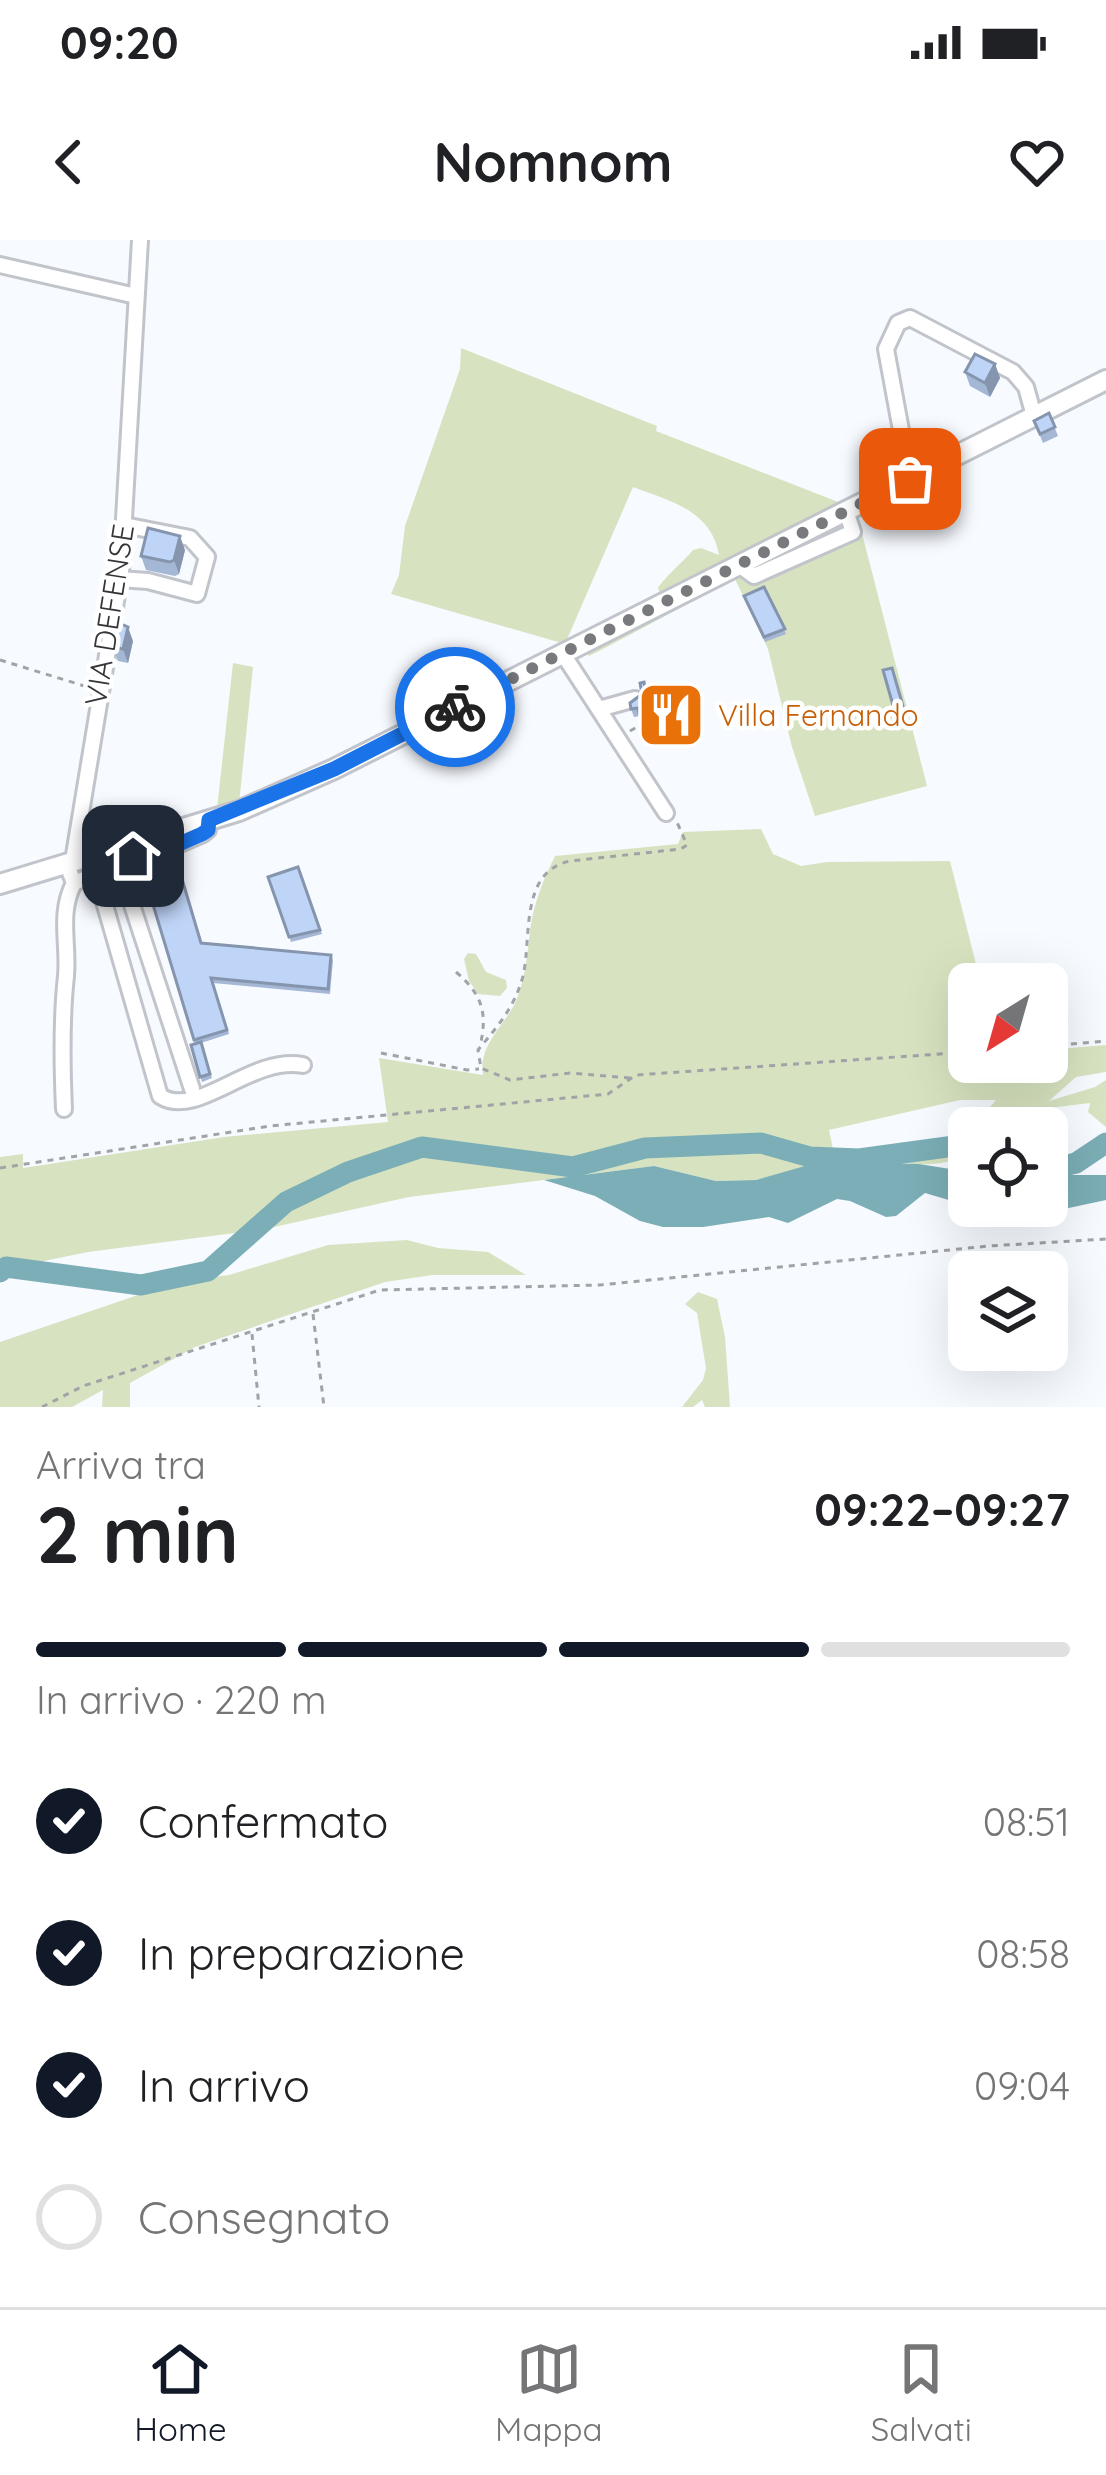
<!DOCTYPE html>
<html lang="it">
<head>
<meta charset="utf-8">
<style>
  body { margin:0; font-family:Quicksand,sans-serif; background:#f2f2f2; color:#202124; height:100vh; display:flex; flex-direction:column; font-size:45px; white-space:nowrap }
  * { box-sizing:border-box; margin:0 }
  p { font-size:39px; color:#757577 }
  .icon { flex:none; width:66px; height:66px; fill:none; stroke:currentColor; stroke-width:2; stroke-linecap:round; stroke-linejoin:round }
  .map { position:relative; height:1167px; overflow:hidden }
  .details { display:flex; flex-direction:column; background:#fff; flex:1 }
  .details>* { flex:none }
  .needle { width:78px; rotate:217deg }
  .buttons { position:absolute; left:948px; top:723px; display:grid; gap:24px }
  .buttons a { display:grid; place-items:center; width:120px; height:120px; border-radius:18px; background:#fff; box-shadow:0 12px 48px #0002; font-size:60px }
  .pin { position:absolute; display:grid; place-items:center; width:102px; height:102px; color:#fff; margin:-51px; border-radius:24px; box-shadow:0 6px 18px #0006 }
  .courier { position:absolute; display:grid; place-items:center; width:120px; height:120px; margin:-60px; border:9px solid #1a73e8; border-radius:50%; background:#fff; color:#222; box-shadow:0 3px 15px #0007 }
  .summary em { font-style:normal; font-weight:700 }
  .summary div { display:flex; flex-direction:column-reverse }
  .summary { display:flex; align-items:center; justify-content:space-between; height:204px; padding:0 36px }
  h1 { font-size:78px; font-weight:700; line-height:90px }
  .bar { display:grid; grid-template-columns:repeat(4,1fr); gap:18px 12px; align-content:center; height:144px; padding:0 36px }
  .bar i { height:15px; border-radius:9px; background:#e0e0e0 }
  .bar .current { background:#111827 }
  .bar p { grid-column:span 4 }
  ol { padding:0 36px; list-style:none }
  li { display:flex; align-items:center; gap:36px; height:132px }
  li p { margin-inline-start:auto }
  li .icon { padding:12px; border-radius:50%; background:#111827; color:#fff; stroke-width:4 }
  li:last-child { color:#757577 }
  li i { width:66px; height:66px; border:6px solid #e0e0e0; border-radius:50% }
  .status { display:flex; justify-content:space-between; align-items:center; height:84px; padding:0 60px; background:#fff; direction:ltr }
  .status svg { height:33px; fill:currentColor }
  header { display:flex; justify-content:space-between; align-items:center; height:156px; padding:0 36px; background:#fff; font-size:54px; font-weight:700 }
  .tabs { display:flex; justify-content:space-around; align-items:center; height:168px; border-top:3px solid #e0e0e0; background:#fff; font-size:33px; color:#757577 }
  .tabs a { display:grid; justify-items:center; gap:6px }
  .tabs .current { color:#111827 }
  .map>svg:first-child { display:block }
</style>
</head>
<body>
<div class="status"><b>09:20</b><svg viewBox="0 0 49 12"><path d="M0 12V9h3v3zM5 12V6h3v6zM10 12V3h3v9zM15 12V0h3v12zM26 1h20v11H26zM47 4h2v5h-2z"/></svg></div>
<header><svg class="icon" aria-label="back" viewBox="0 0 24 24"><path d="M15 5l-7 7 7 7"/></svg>Nomnom<svg class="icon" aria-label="heart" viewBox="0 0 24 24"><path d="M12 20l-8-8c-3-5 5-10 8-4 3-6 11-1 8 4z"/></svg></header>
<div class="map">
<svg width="1106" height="1167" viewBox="0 0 1106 1167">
  <rect width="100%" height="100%" fill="#f7faff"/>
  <g fill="#d7e3c0">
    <path d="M461,108L657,186L656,191L846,265L661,357L658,348C662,340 685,320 693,310L701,308L719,315C711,270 670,261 633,247L565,404L391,354L399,335L405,286L460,129Z"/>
    <polygon points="857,274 927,546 815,576 792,507 768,409 735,339 601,410 589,416 585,411"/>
    <polygon points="233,423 253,427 239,564 217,569"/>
    <path d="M761,589L773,614L801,626L827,622L950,621L981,744H969V822H1047V802L1058,809L1106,805V832L1076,837L1049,861L1095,847L1106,840V887L1088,872L1090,863L1024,871L996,888H969V910C954,925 929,925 909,924L979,880L996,860H960L829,890L836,923L756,940L716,941L654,926L409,957L265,989L88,1012L0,1030V917L23,914V928L224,897L388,882L379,818L483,835C478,805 504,787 516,761C528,733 527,706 532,678C537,656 545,636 555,616L678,604L683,592Z"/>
    <polygon points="468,713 476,714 486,732 506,740 507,748 500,756 478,754 469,741 464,719"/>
    <polygon points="407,1000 438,1008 488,1012 526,1035 433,1035 385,1042 195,1107 130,1143 130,1167 102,1167 103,1150 72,1167 0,1167 0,1102 179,1041 229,1035 328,1005"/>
    <polygon points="698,1052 717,1059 725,1097 730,1167 705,1167 702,1160 693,1167 682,1167 703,1140 706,1128 697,1073 685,1064"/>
  </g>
  <g fill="#7baeb6">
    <polygon points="848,922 919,924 969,932 969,966 925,953 896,976 886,977 850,961 837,959 788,983 769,977 703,987 663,987 640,981 595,956 544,940 654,926 716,941 756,940 805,926"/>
    <polygon points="1047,935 1106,935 1106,960 1050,972 1020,966 1047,966"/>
  </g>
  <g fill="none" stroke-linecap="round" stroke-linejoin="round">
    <g stroke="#7baeb6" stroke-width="21">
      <polyline points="1047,930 1076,923 1106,903"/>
      <polyline points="0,1032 6,1027 141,1045 208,1031 286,962 348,932 422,907 573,927 645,908 761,903 810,917 859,919 969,904"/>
    </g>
    <g stroke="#c1c5cb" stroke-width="20">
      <g id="minor">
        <polyline points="0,25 136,56"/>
        <polyline points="910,239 886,109 898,83 910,78 1013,132 1026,147 1034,176"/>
        <polyline points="739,325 754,336 853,292 846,271"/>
        <polyline points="119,339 148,341 197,354 207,317 190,298 124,285"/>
        <polyline points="563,414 666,573"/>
        <polyline points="599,469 635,459"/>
        <polyline points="129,604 133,616 147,618 203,594 208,590 209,580"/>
        <polyline points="73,621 121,331 140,0"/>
        <polyline points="66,622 74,643 127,622"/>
        <polyline points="119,625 192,849"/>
        <path d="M96,634L160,856C197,880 251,815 303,825"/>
        <path d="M64,869C62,824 61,781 66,736C69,703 58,674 74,643"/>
      </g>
    </g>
    <g stroke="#c1c5cb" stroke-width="24">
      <polyline id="major" points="0,644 239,571 334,529 1106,140"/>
    </g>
    <g stroke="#a1a3a7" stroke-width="3" stroke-dasharray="6 6" stroke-linecap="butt">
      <polyline points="0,420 91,448"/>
      <polyline points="630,491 644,483 649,497 689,497"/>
      <path d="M456,732C482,754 488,773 480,806"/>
      <polyline points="1047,806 1106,801"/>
      <polyline points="381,813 467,830 479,829"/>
      <path d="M630,838L570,833L510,840L481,828L478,810C497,787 515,767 523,736C532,697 519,632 570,621L681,609L687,605L676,580"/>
      <polyline points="0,928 270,886 608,854 636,835 969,812"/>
      <polyline points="313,1074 324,1167"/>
      <polyline points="252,1094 259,1167"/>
      <polyline points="42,1167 83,1146 380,1050 600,1045 989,1006 1106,999"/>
    </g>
    <use href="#minor" stroke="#fff" stroke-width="14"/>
    <use href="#major" stroke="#fff" stroke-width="18"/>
  </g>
  <g fill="#a4b7d5">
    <polygon points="995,124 1000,138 990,157 970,146 965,132"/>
    <polygon points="1049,173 1058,196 1043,203 1034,181"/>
    <polygon points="185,310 179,334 175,336 146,330 141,316"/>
    <polygon points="764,347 786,394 765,402 744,356"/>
    <polygon points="133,401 128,423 118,421 112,407"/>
    <polygon points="896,437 908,483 899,485 896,476"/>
    <polygon points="646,448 672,454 681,461 684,476 677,478 678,485 669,486 666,478 642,481 640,476 634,477 631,469"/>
    <polygon points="298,627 322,694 291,702 268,637"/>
    <polygon points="148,648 201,703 331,715 333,720 330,754 213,743 229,794 201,803 212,838 202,842 191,805 195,804"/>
  </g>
  <g fill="#8695ae">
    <polygon points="995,124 1000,138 990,157 985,143"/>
    <polygon points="180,296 185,310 179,334 174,320"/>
    <polygon points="128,387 133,401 128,423 123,409"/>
  </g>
  <g fill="#bfd5f8" stroke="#8695ae" stroke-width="3">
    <polygon points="975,114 995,124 985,143 965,132"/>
    <polygon points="1049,173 1055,187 1040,194 1034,181"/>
    <polygon points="148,288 180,296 174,320 170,322 141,316"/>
    <polygon points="764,347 785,389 764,397 744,356"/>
    <polygon points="117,382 128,387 123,409 112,407"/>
    <polygon points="892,428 905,473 896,476 883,430"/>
    <polygon points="644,442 645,448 669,446 671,454 678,453 681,468 674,469 675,476 666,478 665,469 639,473 638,468 631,469 630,463 642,454 640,443"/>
    <polygon points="298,627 320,690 289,697 268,637"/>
    <polygon points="182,639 201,703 331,715 328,749 211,738 227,790 194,800 148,648"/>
    <polygon points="201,802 210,834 200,837 191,805"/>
  </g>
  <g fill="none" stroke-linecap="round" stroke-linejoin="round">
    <polyline stroke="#787a7e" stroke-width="12" stroke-dasharray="0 21.6" points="455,467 910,239"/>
    <polyline stroke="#1a73e8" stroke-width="15" points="133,616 147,618 202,594 208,590 209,580 334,529 455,467"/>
  </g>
  <defs>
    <g id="restaurant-square" transform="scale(3.45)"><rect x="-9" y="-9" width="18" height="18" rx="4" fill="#e8710a" stroke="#fff"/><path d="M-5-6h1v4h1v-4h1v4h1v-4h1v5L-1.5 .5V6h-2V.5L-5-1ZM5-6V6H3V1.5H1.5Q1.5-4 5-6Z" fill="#fff"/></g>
  </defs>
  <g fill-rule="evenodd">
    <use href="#restaurant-square" x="671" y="475"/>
  </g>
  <g text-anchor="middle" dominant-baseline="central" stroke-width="9" stroke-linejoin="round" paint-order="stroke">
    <g font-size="30" fill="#343538" stroke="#fff">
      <text transform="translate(109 375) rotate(-81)">VIA DEFENSE</text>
    </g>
    <g font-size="30" fill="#c56008" stroke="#fff" text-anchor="start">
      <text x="718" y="475">Villa Fernando</text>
    </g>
  </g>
</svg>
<div class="buttons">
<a><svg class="needle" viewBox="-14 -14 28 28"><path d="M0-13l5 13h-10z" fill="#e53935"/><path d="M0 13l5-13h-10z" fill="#757577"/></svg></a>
<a><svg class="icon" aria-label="locate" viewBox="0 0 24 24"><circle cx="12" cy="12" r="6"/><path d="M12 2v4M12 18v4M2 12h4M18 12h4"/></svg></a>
<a><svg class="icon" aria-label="layers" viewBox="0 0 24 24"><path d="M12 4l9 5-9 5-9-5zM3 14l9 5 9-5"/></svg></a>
</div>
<div class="pin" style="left:910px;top:239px;background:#ea580c"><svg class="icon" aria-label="bag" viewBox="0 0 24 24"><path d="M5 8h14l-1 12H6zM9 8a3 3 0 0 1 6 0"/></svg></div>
<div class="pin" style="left:133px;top:616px;background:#1f2937"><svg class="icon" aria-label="home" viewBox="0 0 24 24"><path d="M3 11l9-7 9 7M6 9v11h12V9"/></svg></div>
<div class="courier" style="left:455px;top:467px"><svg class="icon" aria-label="bike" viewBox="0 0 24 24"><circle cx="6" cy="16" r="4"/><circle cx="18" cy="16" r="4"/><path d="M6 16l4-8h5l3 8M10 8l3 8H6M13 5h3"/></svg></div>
</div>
<section class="details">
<div class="summary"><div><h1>2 min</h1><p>Arriva tra</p></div><em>09:22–09:27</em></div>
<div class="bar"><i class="current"></i><i class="current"></i><i class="current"></i><i></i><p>In arrivo · 220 m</p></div>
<ol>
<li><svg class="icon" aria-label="check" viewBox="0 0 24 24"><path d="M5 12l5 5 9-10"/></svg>Confermato<p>08:51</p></li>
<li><svg class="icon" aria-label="check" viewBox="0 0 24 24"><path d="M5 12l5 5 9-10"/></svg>In preparazione<p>08:58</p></li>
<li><svg class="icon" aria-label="check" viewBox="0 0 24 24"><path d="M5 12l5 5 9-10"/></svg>In arrivo<p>09:04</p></li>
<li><i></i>Consegnato</li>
</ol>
</section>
<nav class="tabs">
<a class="current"><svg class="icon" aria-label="home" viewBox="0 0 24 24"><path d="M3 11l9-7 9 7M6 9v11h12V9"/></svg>Home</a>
<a><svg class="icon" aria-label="map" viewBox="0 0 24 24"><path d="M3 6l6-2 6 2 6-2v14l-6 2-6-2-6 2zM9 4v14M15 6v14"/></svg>Mappa</a>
<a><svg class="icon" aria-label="saved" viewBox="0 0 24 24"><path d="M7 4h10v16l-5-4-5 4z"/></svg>Salvati</a>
</nav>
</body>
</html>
